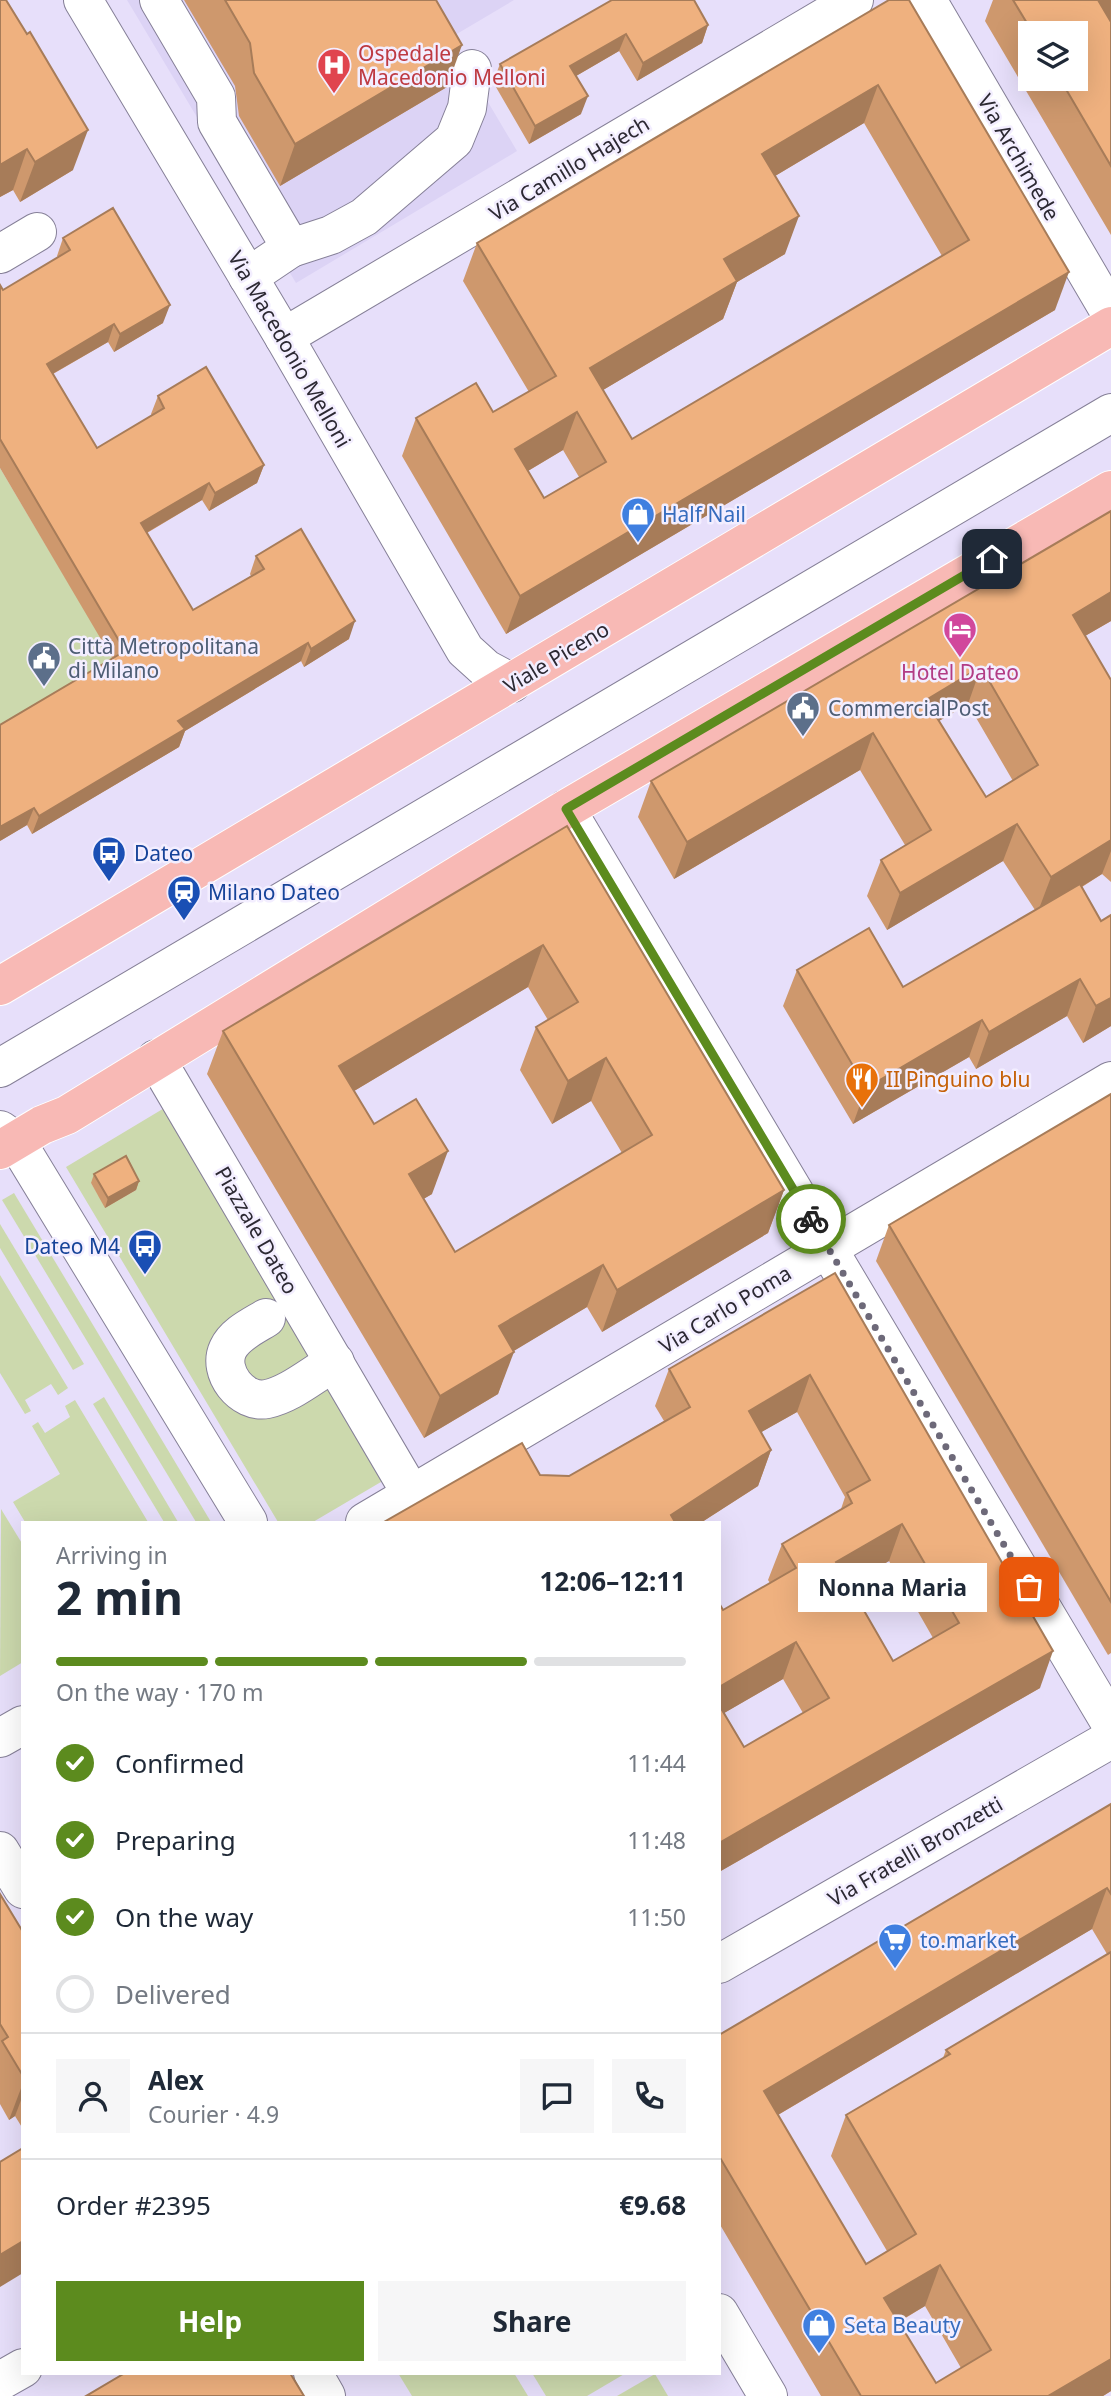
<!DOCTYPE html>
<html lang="en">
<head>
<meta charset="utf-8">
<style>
  body { margin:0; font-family:"Noto Sans",sans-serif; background:#f6f6f7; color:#1f2937; height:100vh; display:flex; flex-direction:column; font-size:26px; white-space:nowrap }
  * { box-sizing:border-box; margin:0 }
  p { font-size:23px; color:#747a83 }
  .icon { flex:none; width:38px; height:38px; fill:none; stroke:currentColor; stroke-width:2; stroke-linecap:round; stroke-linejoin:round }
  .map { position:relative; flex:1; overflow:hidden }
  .details { position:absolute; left:21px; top:1521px; width:700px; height:854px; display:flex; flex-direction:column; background:#fff; border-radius:0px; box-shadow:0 7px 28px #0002 }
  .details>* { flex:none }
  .buttons { position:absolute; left:1018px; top:21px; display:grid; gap:14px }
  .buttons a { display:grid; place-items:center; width:70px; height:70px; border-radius:0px; background:#fff; box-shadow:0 7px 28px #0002; font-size:35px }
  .pin { position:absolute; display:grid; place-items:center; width:60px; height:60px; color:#fff; margin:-30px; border-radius:14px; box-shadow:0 4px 10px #0006 }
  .courier { position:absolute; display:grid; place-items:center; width:70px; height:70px; margin:-35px; border:5px solid #5c8b1e; border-radius:50%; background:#fff; color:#222; box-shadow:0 2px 9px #0007 }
  .bubble { position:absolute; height:49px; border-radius:0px; background:#fff; box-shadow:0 7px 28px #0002; font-size:23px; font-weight:700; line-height:49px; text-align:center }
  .summary em { font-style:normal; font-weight:700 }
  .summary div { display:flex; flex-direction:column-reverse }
  .summary { display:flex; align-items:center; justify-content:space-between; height:119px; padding:0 35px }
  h1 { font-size:46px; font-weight:700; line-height:52px }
  .bar { display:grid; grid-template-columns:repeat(4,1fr); gap:10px 7px; align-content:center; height:84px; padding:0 35px }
  .bar i { height:9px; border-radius:5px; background:#e0e1e3 }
  .bar .selected { background:#5c8b1e }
  .bar p { grid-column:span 4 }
  .line { display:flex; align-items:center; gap:18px; padding:0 35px; border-top:2px solid #e0e1e3 }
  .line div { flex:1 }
  .round { display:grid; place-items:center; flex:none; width:74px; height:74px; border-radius:0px; background:#f6f6f7 }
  ol { padding:0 35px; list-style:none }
  li { display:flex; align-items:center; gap:21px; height:77px }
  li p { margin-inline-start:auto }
  li .icon { padding:7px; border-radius:50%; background:#5c8b1e; color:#fff; stroke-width:4 }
  li:last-child { color:#747a83 }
  li i { width:38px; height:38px; border:4px solid #e0e1e3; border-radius:50% }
  .primary-button { display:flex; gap:14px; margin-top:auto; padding:14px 35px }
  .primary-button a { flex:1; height:80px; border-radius:0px; background:#5c8b1e; color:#fff; font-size:28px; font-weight:700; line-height:80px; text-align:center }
  .primary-button a+a { background:#f6f6f7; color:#1f2937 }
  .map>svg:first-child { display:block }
</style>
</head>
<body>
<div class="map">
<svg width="1111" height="2396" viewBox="0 0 1111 2396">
  <rect width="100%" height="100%" fill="#e7dffa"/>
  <polygon fill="#dcd3f5" points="127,0 514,0 450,38 517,151 296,283"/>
  <g fill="#ccd9ad" fill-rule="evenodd">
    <polygon points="0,468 119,668 0,739"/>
    <path d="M166,1107L386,1479L313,1522H278L66,1167ZM91,1183L136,1190L106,1207Z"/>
    <polygon points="14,1193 211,1522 196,1522 2,1200"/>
    <polygon points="0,1224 84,1364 73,1370 0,1248"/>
    <polygon points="0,1275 68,1388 58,1395 51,1384 25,1400 31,1411 25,1414 0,1373"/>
    <polygon points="104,1397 178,1522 164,1522 93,1404"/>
    <polygon points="75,1400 148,1522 25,1522 13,1502 60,1474 32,1426 38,1422 45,1433 70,1417 65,1406"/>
    <polygon points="1,1509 23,1545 23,1662 0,1676"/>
    <polygon points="398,2373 514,2373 528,2396 412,2396"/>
    <polygon points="532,2373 626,2373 587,2396 546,2396"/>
    <polygon points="655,2374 668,2396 617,2396"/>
  </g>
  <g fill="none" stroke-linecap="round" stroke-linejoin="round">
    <g stroke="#868098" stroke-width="40">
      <g id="minor">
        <polyline points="83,0 284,337 465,650 486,669 512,683"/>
        <polyline points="159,0 216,97 217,122 291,248 248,277"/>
        <polyline points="927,0 1111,314"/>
        <polyline points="291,248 331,235 364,217 454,140 467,108 472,69"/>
        <polyline points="0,254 37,232"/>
        <polyline points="284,337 854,0"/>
        <polyline points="566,809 1111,1724"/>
        <polyline points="156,1059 412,1495"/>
        <polyline points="0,1068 1111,413"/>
        <polyline points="0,1130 16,1141 248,1522"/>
        <path d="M266,1318C253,1326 235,1334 228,1349C217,1372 242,1404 267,1399C291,1394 313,1374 335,1362"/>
        <polyline points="365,1522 1111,1081"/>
        <polyline points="0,1738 23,1725"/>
        <polyline points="0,1851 23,1889"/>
        <polyline points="719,1964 1111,1739"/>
        <polyline points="719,2313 768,2396"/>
        <polyline points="313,2373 326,2396"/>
        <polyline points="0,2381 23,2368"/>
      </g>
    </g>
    <g stroke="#fff" stroke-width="40">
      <g id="major">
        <polyline points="0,986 1111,326"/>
        <polyline points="0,1150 42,1125 67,1115 566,809 1111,490"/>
      </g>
    </g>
    <use href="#minor" stroke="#fff" stroke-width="38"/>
    <use href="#major" stroke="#f8b9b5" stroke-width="38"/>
  </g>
  <g fill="#ce986d" fill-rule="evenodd">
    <polygon points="0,0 73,170 20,202 13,190 0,197"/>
    <polygon points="184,0 436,0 447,87 280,186 239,116 235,86"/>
    <polygon points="612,0 708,25 702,43 637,81 619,51 576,76 581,114 529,144 493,82 500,64"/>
    <path d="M889,0L1055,310L506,634L402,456L416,418L493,412L529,392L463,281L477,243ZM864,123L942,256L632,439L603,390L723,319L737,282L785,254L775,176ZM563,450L579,477L544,498L528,471Z"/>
    <path d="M993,0H1111V235L985,21ZM1031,33H1076V79H1031Z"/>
    <polygon points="63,238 163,323 114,352 108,342 53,374 97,448 152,416 151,414 158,396 264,465 257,483 209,511 202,500 147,533 193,610 251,576 250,574 256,556 349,639 304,667 301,661 185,731 179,747 32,834 27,825 0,841 112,658 0,468 0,285 3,290 58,257 57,256"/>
    <path d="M1111,511V621L1085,636L1111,680V882L1102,874L1082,887L1101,921L1111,915V1026L1083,1043L1067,1016L976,1069L969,1057L853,1124L783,1006L797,970L903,987L1035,910L1003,861L887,930L867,896L881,860L905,845L860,770L674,879L638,817L651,781ZM968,704L1013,781L986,797L939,721Z"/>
    <path d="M567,826L784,1190L768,1233L602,1332L587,1307L513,1351L498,1394L424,1438L207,1074L223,1031ZM528,987L548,1020L536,1027L520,1070L552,1124L591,1101L622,1153L455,1252L423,1199L432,1194L374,1124L354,1091Z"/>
    <polygon points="1111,1094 1111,1653 1108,1655 876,1261 889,1225"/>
    <polygon points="94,1174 139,1181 136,1190 105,1208 91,1183"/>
    <path d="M835,1273L1040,1688L719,1872L723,1610L770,1583L768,1580L782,1544L841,1509L845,1497L797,1412L761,1432L771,1450L758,1486L702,1522H384L540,1475L569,1476L664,1421L655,1406L669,1369ZM889,1561L933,1638L893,1661L849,1584ZM783,1679L803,1713L744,1747L724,1713Z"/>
    <path d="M1111,1804V2391L1103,2396H821L719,2223V2035ZM1092,1929L1107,1954L946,2050L943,2058L846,2115L831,2156L887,2251L866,2264L778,2115ZM925,2306L961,2368L936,2383L899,2322Z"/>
    <polygon points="0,1894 23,1932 23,2129 15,2116 9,2120 0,2104"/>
  </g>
  <g fill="#a77c59">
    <polygon points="1098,0 1111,0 1111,25"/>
    <polygon points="708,25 702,43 637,81 643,63"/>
    <polygon points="626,34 619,51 564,83 570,66"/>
    <polygon points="462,45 447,87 280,186 295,144"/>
    <polygon points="878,85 864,123 748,192 762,154"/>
    <polygon points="588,96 581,114 529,144 535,126"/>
    <polygon points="88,130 73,170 20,202 35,162"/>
    <polygon points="27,149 13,190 0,197 0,165"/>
    <polygon points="799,216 785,254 737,282 723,319 576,406 590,368 724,259"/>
    <polygon points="1069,272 1055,310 506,634 520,596"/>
    <polygon points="170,305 163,323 114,352 120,334"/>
    <polygon points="114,324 108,342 40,381 47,364"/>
    <polygon points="577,412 563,450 501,487 515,449"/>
    <polygon points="264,465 257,483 209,511 215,493"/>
    <polygon points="209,483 202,500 134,540 141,523"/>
    <polygon points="1111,592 1111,621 1059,651 1073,615"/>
    <polygon points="355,621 349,639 304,667 311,649"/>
    <polygon points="308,643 301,661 185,731 179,747 32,834 39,816 178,721"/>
    <polygon points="981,667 968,704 913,736 926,700"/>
    <polygon points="873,733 860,770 674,879 687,842"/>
    <polygon points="34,808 27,825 0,841 0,827"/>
    <polygon points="1017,824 1003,861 887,930 900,893"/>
    <polygon points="1111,840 1111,851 1102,874 1037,914 1051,877"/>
    <polygon points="543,945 528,987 324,1109 339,1066"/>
    <polygon points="1080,979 1067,1016 976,1069 989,1032"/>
    <polygon points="1111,998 1111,1026 1083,1043 1096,1006"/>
    <polygon points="982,1020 969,1057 853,1124 866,1088"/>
    <polygon points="606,1058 591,1101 552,1124 568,1081"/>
    <polygon points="448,1151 432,1194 393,1217 409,1174"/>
    <polygon points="139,1181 136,1190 105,1208 108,1198"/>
    <polygon points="784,1190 768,1233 602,1332 617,1290"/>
    <polygon points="603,1265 587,1307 484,1369 499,1326"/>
    <polygon points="514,1352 498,1394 424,1438 440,1396"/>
    <polygon points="810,1375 797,1412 735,1447 749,1411"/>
    <polygon points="771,1450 758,1486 702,1522 668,1522 671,1515"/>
    <polygon points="902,1524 889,1561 823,1599 836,1562"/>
    <polygon points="796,1642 783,1679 719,1716 719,1687"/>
    <polygon points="1053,1651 1040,1688 719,1872 719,1843"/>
    <polygon points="1107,1888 1092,1929 749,2132 764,2091"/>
    <polygon points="23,2083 23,2095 15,2116 9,2120"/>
    <polygon points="23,2241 23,2273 0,2287 0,2255"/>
    <polygon points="940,2265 925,2306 869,2339 884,2298"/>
    <polygon points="1111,2359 1111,2391 1103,2396 1048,2396"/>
  </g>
  <g fill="#efb17f" stroke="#a77c59" stroke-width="2" fill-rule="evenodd">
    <polygon points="0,0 6,0 27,34 30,32 88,130 35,162 27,149 0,165"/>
    <polygon points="225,0 436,0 462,45 295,144 254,73 250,43"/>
    <polygon points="612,0 694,0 708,25 643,63 626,34 570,66 588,96 535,126 500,64"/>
    <path d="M889,0H909L1069,272L520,596L416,418L476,383L493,412L556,376L477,243ZM878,85L969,240L632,439L590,368L737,281L724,259L799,216L762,154ZM577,412L606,462L544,498L515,449Z"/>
    <polygon points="1013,0 1098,0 1111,22 1111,166 1060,79 1076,79 1076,33 1033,33"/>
    <polygon points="113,208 170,305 120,334 114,324 47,364 97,448 164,408 158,396 206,367 264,465 215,493 209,483 141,523 193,610 264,569 256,556 301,529 355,621 311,649 308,643 178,721 185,729 39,816 34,808 0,827 0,725 125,651 0,439 0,285 3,290 70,250 63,238"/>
    <path d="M1111,511V592L1073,615L1111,680V840L1051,877L1017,824L900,893L881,860L931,830L873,733L687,842L651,781ZM981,667L1038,765L986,797L926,700Z"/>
    <path d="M567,826L784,1190L617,1290L603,1265L499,1326L514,1352L440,1396L223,1031ZM543,945L578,1002L536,1027L568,1081L606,1058L652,1135L455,1252L409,1174L448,1151L416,1099L374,1124L339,1066Z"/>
    <polygon points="1080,884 1101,921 1111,915 1111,998 1096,1006 1080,979 989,1032 982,1020 866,1088 797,970 869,928 903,987"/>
    <polygon points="1111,1094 1111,1602 889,1225"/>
    <polygon points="126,1156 139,1181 108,1198 94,1174"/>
    <path d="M835,1273L1053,1651L719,1843V1705L744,1747L829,1698L796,1642L719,1687V1603L723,1610L796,1568L782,1544L852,1503L847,1493L870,1480L810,1375L749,1411L771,1450L671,1515L675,1522H384L522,1443L540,1475L569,1476L690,1407L669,1369ZM902,1524L959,1623L893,1661L836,1562Z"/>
    <path d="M1111,1804V1894L1107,1888L764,2091L866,2264L916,2234L846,2115L950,2054L946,2050L1111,1952V2359L1048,2396H861L719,2156V2035ZM940,2265L991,2350L936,2383L884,2298Z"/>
    <polygon points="0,1894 23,1932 23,2076 2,2041 8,2037 0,2024"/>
    <polygon points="23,2148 23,2241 0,2255 0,2162"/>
    <polygon points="125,2373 290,2373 304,2396 86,2396"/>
  </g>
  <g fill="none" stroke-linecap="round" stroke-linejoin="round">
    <polyline stroke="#6d6979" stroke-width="7" stroke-dasharray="0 12.6" points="811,1219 1029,1587"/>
    <polyline stroke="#5c8b1e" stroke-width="9" points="811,1219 566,809 992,559"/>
  </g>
  <defs>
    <g id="hospital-pin" transform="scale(1.75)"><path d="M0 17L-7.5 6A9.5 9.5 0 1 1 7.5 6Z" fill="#e0444e" stroke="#f3eeff"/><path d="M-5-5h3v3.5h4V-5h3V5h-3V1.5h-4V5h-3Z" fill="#fff"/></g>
    <g id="shop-pin" transform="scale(1.75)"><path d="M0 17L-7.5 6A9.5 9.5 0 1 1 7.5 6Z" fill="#3f7fe0" stroke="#f3eeff"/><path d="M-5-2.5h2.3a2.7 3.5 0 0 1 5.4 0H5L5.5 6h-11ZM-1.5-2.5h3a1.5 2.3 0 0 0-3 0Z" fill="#fff"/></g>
    <g id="hotel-pin" transform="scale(1.75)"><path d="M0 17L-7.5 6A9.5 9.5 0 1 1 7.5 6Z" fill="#d1479c" stroke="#f3eeff"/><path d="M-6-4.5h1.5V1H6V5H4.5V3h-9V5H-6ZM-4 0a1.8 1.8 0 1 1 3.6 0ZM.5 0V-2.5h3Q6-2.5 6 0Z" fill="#fff"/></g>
    <g id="civic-pin" transform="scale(1.75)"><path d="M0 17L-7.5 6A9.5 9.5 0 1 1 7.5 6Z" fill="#5c6f8a" stroke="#f3eeff"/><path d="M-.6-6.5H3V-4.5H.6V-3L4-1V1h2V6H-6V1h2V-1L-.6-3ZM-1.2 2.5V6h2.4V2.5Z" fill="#fff"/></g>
    <g id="bus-pin" transform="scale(1.75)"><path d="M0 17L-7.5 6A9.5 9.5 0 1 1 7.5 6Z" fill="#1a4fb4" stroke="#f3eeff"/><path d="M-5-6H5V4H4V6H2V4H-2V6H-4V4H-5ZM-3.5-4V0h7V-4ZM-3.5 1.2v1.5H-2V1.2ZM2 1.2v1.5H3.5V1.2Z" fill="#fff"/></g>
    <g id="station-pin" transform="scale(1.75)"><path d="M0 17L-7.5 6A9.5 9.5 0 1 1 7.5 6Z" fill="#1a4fb4" stroke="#f3eeff"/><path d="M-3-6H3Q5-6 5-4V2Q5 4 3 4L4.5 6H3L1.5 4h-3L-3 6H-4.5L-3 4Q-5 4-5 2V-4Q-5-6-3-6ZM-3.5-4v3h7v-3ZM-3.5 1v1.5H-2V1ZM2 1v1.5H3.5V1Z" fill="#fff"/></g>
    <g id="restaurant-pin" transform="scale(1.75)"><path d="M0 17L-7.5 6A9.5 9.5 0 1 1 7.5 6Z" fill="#e8710a" stroke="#f3eeff"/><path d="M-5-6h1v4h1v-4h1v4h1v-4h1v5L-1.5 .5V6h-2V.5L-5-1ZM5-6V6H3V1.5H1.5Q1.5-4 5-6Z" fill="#fff"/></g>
    <g id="supermarket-pin" transform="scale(1.75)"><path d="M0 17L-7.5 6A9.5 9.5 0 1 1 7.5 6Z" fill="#3f7fe0" stroke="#f3eeff"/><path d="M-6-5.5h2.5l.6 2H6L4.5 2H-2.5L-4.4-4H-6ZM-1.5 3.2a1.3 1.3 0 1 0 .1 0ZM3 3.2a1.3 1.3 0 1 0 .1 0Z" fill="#fff"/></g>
  </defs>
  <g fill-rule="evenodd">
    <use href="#hospital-pin" x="334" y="65"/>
    <use href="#shop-pin" x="638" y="514"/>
    <use href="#hotel-pin" x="960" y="629"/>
    <use href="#civic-pin" x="44" y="658"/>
    <use href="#civic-pin" x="803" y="708"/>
    <use href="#bus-pin" x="109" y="853"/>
    <use href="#station-pin" x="184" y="892"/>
    <use href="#restaurant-pin" x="862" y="1079"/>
    <use href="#bus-pin" x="145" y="1246"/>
    <use href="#supermarket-pin" x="895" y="1940"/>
    <use href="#shop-pin" x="819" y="2325"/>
  </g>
  <g text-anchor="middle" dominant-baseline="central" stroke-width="5" stroke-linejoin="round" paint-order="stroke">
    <g font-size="21" fill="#be3a42" stroke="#f3eeff" text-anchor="start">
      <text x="358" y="53">Ospedale<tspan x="358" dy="24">Macedonio Melloni</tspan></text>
    </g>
    <g font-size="21" fill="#2c2933" stroke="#f3eeff">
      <text transform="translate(1019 157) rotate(60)">Via Archimede</text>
      <text transform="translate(569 168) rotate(-31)">Via Camillo Hajech</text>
      <text transform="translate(290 349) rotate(60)">Via Macedonio Melloni</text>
      <text transform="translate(556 657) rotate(-31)">Viale Piceno</text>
      <text transform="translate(257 1230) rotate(60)">Piazzale Dateo</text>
      <text transform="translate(725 1309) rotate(-31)">Via Carlo Poma</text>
      <text transform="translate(915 1851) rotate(-30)">Via Fratelli Bronzetti</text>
    </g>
    <g font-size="21" fill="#366cbe" stroke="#f3eeff" text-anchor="start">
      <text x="662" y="514">Half Nail</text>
      <text x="920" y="1940">to.market</text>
      <text x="844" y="2325">Seta Beauty</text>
    </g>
    <g font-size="21" fill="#4e5e75" stroke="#f3eeff" text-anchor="start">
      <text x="68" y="646">Città Metropolitana<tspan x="68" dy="24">di Milano</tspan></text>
      <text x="828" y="708">CommercialPost</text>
    </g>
    <g font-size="21" fill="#b23c85" stroke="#f3eeff">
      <text x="960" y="672">Hotel Dateo</text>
    </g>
    <g font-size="21" fill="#164399" stroke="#f3eeff" text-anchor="start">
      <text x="134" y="853">Dateo</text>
      <text x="208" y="892">Milano Dateo</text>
      <text x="120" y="1246" text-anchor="end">Dateo M4</text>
    </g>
    <g font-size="21" fill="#c56008" stroke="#f3eeff" text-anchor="start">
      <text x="886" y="1079">II Pinguino blu</text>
    </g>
  </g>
</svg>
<div class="buttons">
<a><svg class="icon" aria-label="layers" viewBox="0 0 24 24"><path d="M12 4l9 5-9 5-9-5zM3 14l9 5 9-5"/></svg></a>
</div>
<div class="pin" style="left:1029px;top:1587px;background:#ea580c"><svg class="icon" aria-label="bag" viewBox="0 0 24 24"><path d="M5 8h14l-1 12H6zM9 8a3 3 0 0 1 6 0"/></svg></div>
<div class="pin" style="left:992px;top:559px;background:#1f2937"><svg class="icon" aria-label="home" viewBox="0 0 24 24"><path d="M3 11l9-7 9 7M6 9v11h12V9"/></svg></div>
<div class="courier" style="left:811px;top:1219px"><svg class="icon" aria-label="bike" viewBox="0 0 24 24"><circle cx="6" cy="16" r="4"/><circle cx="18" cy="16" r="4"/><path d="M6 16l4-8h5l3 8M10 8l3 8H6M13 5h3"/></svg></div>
<div class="bubble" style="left:798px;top:1563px;width:189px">Nonna Maria</div>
<section class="details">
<div class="summary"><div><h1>2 min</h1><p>Arriving in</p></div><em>12:06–12:11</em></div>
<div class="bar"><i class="selected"></i><i class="selected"></i><i class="selected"></i><i></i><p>On the way · 170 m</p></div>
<ol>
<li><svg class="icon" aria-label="check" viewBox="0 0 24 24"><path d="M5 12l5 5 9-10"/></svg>Confirmed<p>11:44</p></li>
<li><svg class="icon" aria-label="check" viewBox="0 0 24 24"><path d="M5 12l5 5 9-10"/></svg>Preparing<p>11:48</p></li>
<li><svg class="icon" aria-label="check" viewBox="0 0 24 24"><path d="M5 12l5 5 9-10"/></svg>On the way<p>11:50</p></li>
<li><i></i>Delivered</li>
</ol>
<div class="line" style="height:126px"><a class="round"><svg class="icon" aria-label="person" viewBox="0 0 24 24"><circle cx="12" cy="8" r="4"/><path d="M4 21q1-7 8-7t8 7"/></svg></a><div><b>Alex</b><p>Courier · 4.9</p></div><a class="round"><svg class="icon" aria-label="chat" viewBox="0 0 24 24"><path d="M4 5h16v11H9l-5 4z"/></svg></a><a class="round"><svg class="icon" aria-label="phone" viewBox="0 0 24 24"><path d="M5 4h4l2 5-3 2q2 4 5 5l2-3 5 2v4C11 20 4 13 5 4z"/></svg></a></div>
<div class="line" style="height:91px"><div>Order #2395</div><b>€9.68</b></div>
<div class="primary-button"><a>Help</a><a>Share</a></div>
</section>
</div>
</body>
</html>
